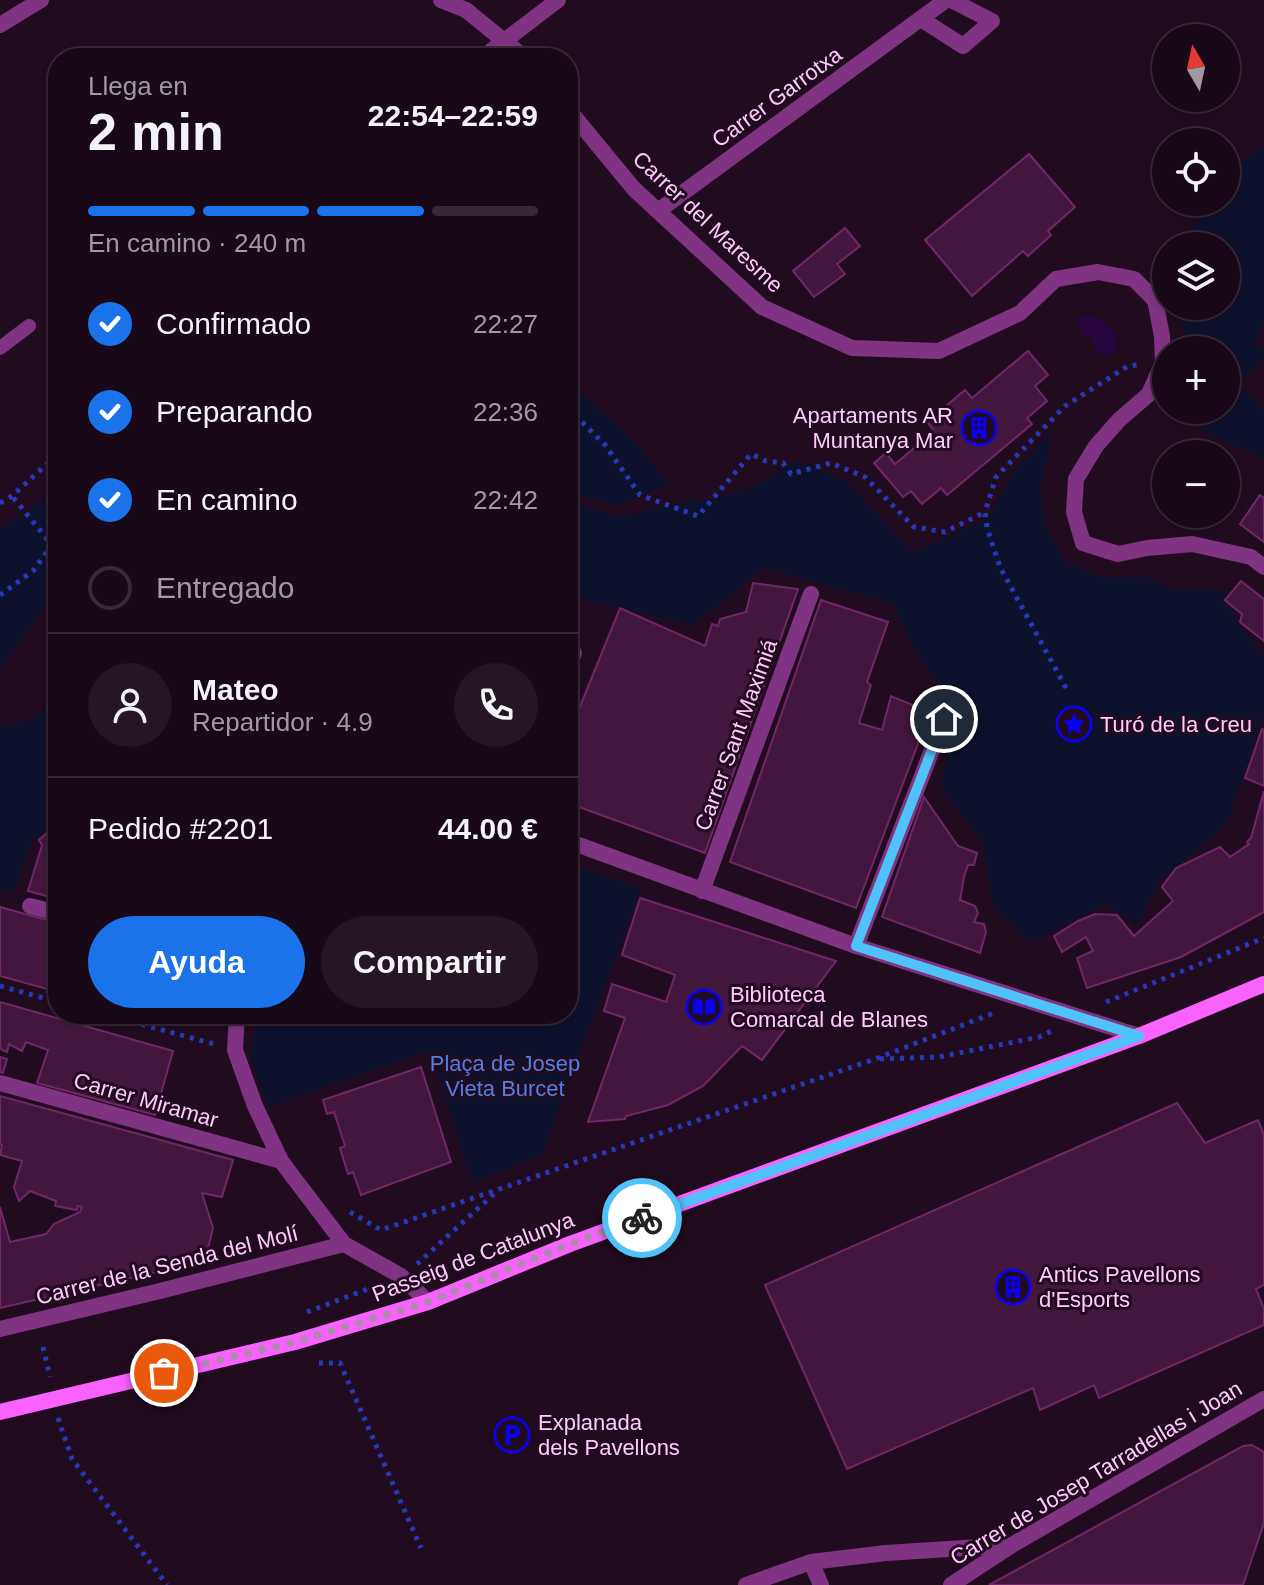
<!DOCTYPE html>
<html lang="es">
<head>
<meta charset="utf-8">
<style>
  body { margin:0; font-family:Helvetica,sans-serif; background:#261624; color:#f1f3f6; height:100vh; display:flex; flex-direction:column; font-size:30px; white-space:nowrap }
  * { box-sizing:border-box; margin:0 }
  p { font-size:26px; color:#9f9aa1 }
  .icon { flex:none; width:44px; height:44px; fill:none; stroke:currentColor; stroke-width:2; stroke-linecap:round; stroke-linejoin:round }
  .map { position:relative; flex:1; overflow:hidden }
  .panel { position:absolute; left:48px; top:48px; width:530px; height:976px; display:flex; flex-direction:column; background:#190817; border-radius:32px; box-shadow:0 2px 6px #0004,0 0 0 2px #372936 }
  .panel>* { flex:none }
  .needle { width:52px; rotate:351deg }
  .buttons { position:absolute; left:1152px; top:24px; display:grid; gap:16px }
  .buttons a { display:grid; place-items:center; width:88px; height:88px; border-radius:50%; background:#190817; box-shadow:0 2px 6px #0004,0 0 0 2px #372936; font-size:40px }
  .pin { position:absolute; display:grid; place-items:center; width:68px; height:68px; color:#fff; margin:-34px; border:4px solid #fff; border-radius:50%; box-shadow:0 2px 8px #0007 }
  .courier { position:absolute; display:grid; place-items:center; width:80px; height:80px; margin:-40px; border:6px solid #4fc3f7; border-radius:50%; background:#fff; color:#222; box-shadow:0 2px 10px #0007 }
  .head em { font-style:normal; font-weight:700 }
  .head div { display:flex; flex-direction:column-reverse }
  .head { display:flex; align-items:center; justify-content:space-between; height:136px; padding:0 40px }
  h1 { font-size:52px; font-weight:700; line-height:60px }
  .bar { display:grid; grid-template-columns:repeat(4,1fr); gap:12px 8px; align-content:center; height:96px; padding:0 40px }
  .bar i { height:10px; border-radius:6px; background:#372936 }
  .bar .on { background:#1a73e8 }
  .bar p { grid-column:span 4 }
  .line { display:flex; align-items:center; gap:20px; padding:0 40px; border-top:2px solid #372936 }
  .line div { flex:1 }
  .round { display:grid; place-items:center; flex:none; width:84px; height:84px; border-radius:42px; background:#261624 }
  ol { padding:0 40px; list-style:none }
  li { display:flex; align-items:center; gap:24px; height:88px }
  li p { margin-inline-start:auto }
  li .icon { padding:8px; border-radius:50%; background:#1a73e8; color:#fff; stroke-width:4 }
  li:last-child { color:#9f9aa1 }
  li i { width:44px; height:44px; border:4px solid #372936; border-radius:50% }
  .action { display:flex; gap:16px; margin-top:auto; padding:16px 40px }
  .action a { flex:1; height:92px; border-radius:48px; background:#1a73e8; color:#fff; font-size:32px; font-weight:700; line-height:92px; text-align:center }
  .action a+a { background:#261624; color:#f1f3f6 }
  .map>svg:first-child { display:block }
</style>
</head>
<body>
<div class="map">
<svg width="1264" height="1585" viewBox="0 0 1264 1585">
  <rect width="100%" height="100%" fill="#210b1f"/>
  <g fill="#0e112b">
    <path d="M1264,144V323L1255,345L1264,349V360L1239,384L1264,411V458C1240,447 1197,436 1187,410H1226V350H1186L1180,306H1226V246H1188L1192,229L1212,202H1226C1226,172 1243,163 1264,144Z"/>
    <polygon points="568,380 636,443 670,484 617,505 577,494 568,497"/>
    <polygon points="1053,430 1040,492 1048,530 1065,562 1102,577 1147,577 1174,590 1227,590 1222,601 1264,657 1264,714 1228,823 1158,882 1138,925 1105,904 1031,943 993,905 983,840 941,789 957,710 913,647 894,604 764,568 693,625 568,596 568,506 576,503 619,517 692,499 708,500 756,486 799,460 846,481 913,553 989,517 1014,471"/>
    <polygon points="58,490 58,589 0,670 0,529"/>
    <polygon points="58,699 58,819 30,843 15,892 0,889 0,727 34,719"/>
    <polygon points="568,863 641,889 542,1155 475,1181 471,1178 430,1051 268,1107 250,1059 258,1014 568,1014"/>
  </g>
  <path fill="#27063f" d="M1085,315C1104,316 1128,337 1111,355L1096,353L1091,338L1080,331L1078,320Z"/>
  <g fill="#43163d" stroke="#712766" stroke-width="2">
    <polygon points="1029,154 1075,207 1048,231 1051,235 1028,256 1023,251 972,296 925,240"/>
    <polygon points="845,228 860,246 837,264 845,274 814,297 793,271"/>
    <polygon points="1028,351 1048,375 1035,386 1047,401 1027,418 1032,424 947,495 941,488 922,504 911,491 903,497 874,463 886,453 895,464 934,431 927,422 965,390 972,398"/>
    <polygon points="1260,495 1264,498 1264,542 1240,524"/>
    <polygon points="1241,581 1264,599 1264,641 1240,622 1242,614 1225,600"/>
    <polygon points="753,583 798,589 705,853 568,803 568,736 620,608 705,646 712,624 718,626 720,619 746,612"/>
    <polygon points="821,600 888,622 867,682 871,685 859,723 882,730 891,696 930,712 856,908 730,862"/>
    <polygon points="1262,729 1264,730 1264,786 1245,778"/>
    <polygon points="1264,791 1264,912 1181,957 1087,988 1077,958 1093,951 1086,937 1062,952 1054,936 1078,921 1095,914 1117,915 1134,936 1173,901 1162,887 1176,868 1220,847 1230,857 1249,844 1247,842 1251,838"/>
    <polygon points="924,797 958,846 977,853 974,865 968,865 964,877 960,900 975,906 978,913 974,922 984,924 986,932 980,953 882,917"/>
    <polygon points="58,823 58,899 28,891 42,845 39,840"/>
    <polygon points="640,898 836,961 762,1060 742,1046 703,1086 668,1105 626,1116 625,1119 588,1122 625,1018 604,1011 612,984 666,1002 675,975 622,955"/>
    <polygon points="0,907 58,923 58,992 0,976"/>
    <polygon points="0,1002 173,1051 155,1115 37,1083 48,1050 26,1042 22,1051 9,1044 7,1052 0,1049"/>
    <polygon points="139,1014 184,1014 181,1025"/>
    <polygon points="0,1057 7,1059 3,1073 0,1072"/>
    <polygon points="421,1067 451,1162 361,1195 353,1172 348,1174 340,1148 345,1146 334,1112 327,1114 323,1100"/>
    <polygon points="0,1096 233,1160 222,1197 202,1193 213,1228 205,1261 0,1308 0,1207 10,1242 46,1234 54,1224 80,1212 82,1207 78,1206 77,1210 55,1206 56,1201 30,1191 19,1201 14,1187 22,1161 0,1155 2,1145 0,1144"/>
    <polygon points="1177,1103 1205,1143 1258,1120 1264,1135 1264,1285 1256,1289 1264,1309 1264,1325 1099,1398 1094,1385 1040,1410 1033,1388 847,1469 765,1285"/>
    <polygon points="1252,1445 1264,1452 1264,1523 1243,1585 989,1585 1243,1446"/>
  </g>
  <g fill="none" stroke-linecap="round" stroke-linejoin="round">
    <g stroke="#2638b9" stroke-width="5" stroke-dasharray="4 6" stroke-linecap="butt">
      <polyline points="568,408 605,445 640,495 698,516 751,454 766,461 783,463 791,474 831,463 865,477 914,527 945,532 985,512"/>
      <polyline points="0,503 12,496 58,454"/>
      <polyline points="0,595 33,571 52,545 12,496"/>
      <polyline points="1066,688 1000,567 987,528 985,512 996,477 1065,406 1128,366 1137,365"/>
      <polyline points="0,986 58,1002"/>
      <polyline points="1106,1002 1264,938"/>
      <polyline points="103,1014 214,1044"/>
      <polyline points="880,1059 939,1057 1039,1037 1051,1031"/>
      <polyline points="350,1212 381,1230 875,1059 994,1013"/>
      <polyline points="417,1264 495,1193"/>
      <polyline points="307,1312 373,1287"/>
      <polyline points="43,1347 50,1377"/>
      <polyline points="319,1363 340,1363 421,1548"/>
      <polyline points="58,1418 72,1459 167,1585"/>
    </g>
    <polyline stroke="#813383" stroke-width="14" points="0,348 29,326"/>
    <g stroke="#813383" stroke-width="16">
      <polyline points="441,0 466,10 525,58"/>
      <polyline points="921,19 963,46 992,21 951,0"/>
      <polyline points="0,25 41,0"/>
      <polyline points="482,58 558,0"/>
      <polyline points="568,109 634,189 762,307 852,348 939,351 1020,313 1056,279 1098,272 1134,279 1155,300 1162,336 1163,362 1149,394 1119,420 1096,446 1076,479 1074,512 1083,543 1118,554 1147,548 1192,544 1251,557 1264,567"/>
      <polyline points="658,211 946,0"/>
      <polyline points="568,667 574,653"/>
      <polyline points="568,841 856,946 1139,1036"/>
      <polyline points="702,891 811,594"/>
      <polyline points="30,906 58,913"/>
      <polyline points="856,946 944,719"/>
      <polyline points="237,1014 235,1050 255,1106 281,1161 344,1244 401,1276 428,1302"/>
      <polyline points="0,1083 281,1161"/>
      <polyline points="0,1329 156,1292 344,1244"/>
      <polyline points="811,1562 821,1585"/>
      <polyline points="746,1585 811,1562 886,1553 1011,1545"/>
      <polyline points="951,1585 1012,1545 1264,1399"/>
    </g>
    <polyline stroke="#f962ff" stroke-width="16" points="0,1412 295,1342 428,1302 570,1244 1139,1036 1264,984"/>
  </g>
  <g fill="none" stroke-linecap="round" stroke-linejoin="round">
    <polyline stroke="#b188af" stroke-width="8" stroke-dasharray="0 14.4" points="164,1373 295,1342 428,1302 570,1244 642,1218"/>
    <polyline stroke="#4fc3f7" stroke-width="10" points="642,1218 1139,1036 856,946 944,719"/>
  </g>
  <defs>
    <g id="building-ring" transform="scale(1.8)"><circle r="9.5" fill="#210b1f" stroke="#0a00f6" stroke-width="1.5"/><path d="M-4-6H4V6H1V3H-1V6H-4ZM-2.5-4.3h1.7v1.8h-1.7ZM.8-4.3h1.7v1.8H.8ZM-2.5-1h1.7V.8h-1.7ZM.8-1h1.7V.8H.8Z" fill="#0a00f6"/></g>
    <g id="sight-ring" transform="scale(1.8)"><circle r="9.5" fill="#210b1f" stroke="#0a00f6" stroke-width="1.5"/><path d="M0-6L1.8-2.2L6-1.7L2.9 1.2L3.7 5.4L0 3.3L-3.7 5.4L-2.9 1.2L-6-1.7L-1.8-2.2Z" fill="#0a00f6"/></g>
    <g id="library-ring" transform="scale(1.8)"><circle r="9.5" fill="#210b1f" stroke="#0a00f6" stroke-width="1.5"/><path d="M-6-4Q-3-5.5-.7-3.5V5Q-3 3-6 4ZM6-4Q3-5.5 .7-3.5V5Q3 3 6 4Z" fill="#0a00f6"/></g>
    <g id="parking-ring" transform="scale(1.8)"><circle r="9.5" fill="#210b1f" stroke="#0a00f6" stroke-width="1.5"/><path d="M-3.5-5.5H1a3.5 3.5 0 0 1 0 7H-1V5.5H-3.5ZM-1-3.4V-.6H.8a1.4 1.4 0 0 0 0-2.8Z" fill="#0a00f6"/></g>
  </defs>
  <g fill-rule="evenodd">
    <use href="#building-ring" x="979" y="428"/>
    <use href="#sight-ring" x="1074" y="724"/>
    <use href="#library-ring" x="704" y="1007"/>
    <use href="#building-ring" x="1013" y="1287"/>
    <use href="#parking-ring" x="512" y="1435"/>
  </g>
  <g text-anchor="middle" dominant-baseline="central" stroke-width="6" stroke-linejoin="round" paint-order="stroke">
    <g font-size="22" fill="#ffcbfc" stroke="#210b1f">
      <text transform="translate(777 97) rotate(-36)">Carrer Garrotxa</text>
      <text transform="translate(708 222) rotate(43)">Carrer del Maresme</text>
      <text transform="translate(736 735) rotate(-70)">Carrer Sant Maximiá</text>
      <text transform="translate(146 1100) rotate(16)">Carrer Miramar</text>
      <text transform="translate(473 1257) rotate(-21)">Passeig de Catalunya</text>
      <text transform="translate(167 1265) rotate(-14)">Carrer de la Senda del Molí</text>
      <text transform="translate(1096 1473) rotate(-31)">Carrer de Josep Tarradellas i Joan</text>
    </g>
    <g font-size="22" fill="#ffcbfc" stroke="#210b1f" text-anchor="start">
      <text x="953" y="415" text-anchor="end">Apartaments AR<tspan x="953" dy="25">Muntanya Mar</tspan></text>
      <text x="1100" y="724">Turó de la Creu</text>
      <text x="730" y="994">Biblioteca<tspan x="730" dy="25">Comarcal de Blanes</tspan></text>
      <text x="1039" y="1274">Antics Pavellons<tspan x="1039" dy="25">d'Esports</tspan></text>
      <text x="538" y="1422">Explanada<tspan x="538" dy="25">dels Pavellons</tspan></text>
    </g>
    <g font-size="22" fill="#507fe6" stroke="#210b1f">
      <text x="505" y="1063">Plaça de Josep<tspan x="505" dy="25">Vieta Burcet</tspan></text>
    </g>
  </g>
</svg>
<div class="buttons">
<a><svg class="needle" viewBox="-14 -14 28 28"><path d="M0-13l5 13h-10z" fill="#e53935"/><path d="M0 13l5-13h-10z" fill="#9f9aa1"/></svg></a>
<a><svg class="icon" aria-label="locate" viewBox="0 0 24 24"><circle cx="12" cy="12" r="6"/><path d="M12 2v4M12 18v4M2 12h4M18 12h4"/></svg></a>
<a><svg class="icon" aria-label="layers" viewBox="0 0 24 24"><path d="M12 4l9 5-9 5-9-5zM3 14l9 5 9-5"/></svg></a>
<a>+</a>
<a>−</a>
</div>
<div class="pin" style="left:164px;top:1373px;background:#ea580c"><svg class="icon" aria-label="bag" viewBox="0 0 24 24"><path d="M5 8h14l-1 12H6zM9 8a3 3 0 0 1 6 0"/></svg></div>
<div class="pin" style="left:944px;top:719px;background:#1f2937"><svg class="icon" aria-label="home" viewBox="0 0 24 24"><path d="M3 11l9-7 9 7M6 9v11h12V9"/></svg></div>
<div class="courier" style="left:642px;top:1218px"><svg class="icon" aria-label="bike" viewBox="0 0 24 24"><circle cx="6" cy="16" r="4"/><circle cx="18" cy="16" r="4"/><path d="M6 16l4-8h5l3 8M10 8l3 8H6M13 5h3"/></svg></div>
<section class="panel">
<div class="head"><div><h1>2 min</h1><p>Llega en</p></div><em>22:54–22:59</em></div>
<div class="bar"><i class="on"></i><i class="on"></i><i class="on"></i><i></i><p>En camino · 240 m</p></div>
<ol>
<li><svg class="icon" aria-label="check" viewBox="0 0 24 24"><path d="M5 12l5 5 9-10"/></svg>Confirmado<p>22:27</p></li>
<li><svg class="icon" aria-label="check" viewBox="0 0 24 24"><path d="M5 12l5 5 9-10"/></svg>Preparando<p>22:36</p></li>
<li><svg class="icon" aria-label="check" viewBox="0 0 24 24"><path d="M5 12l5 5 9-10"/></svg>En camino<p>22:42</p></li>
<li><i></i>Entregado</li>
</ol>
<div class="line" style="height:144px"><a class="round"><svg class="icon" aria-label="person" viewBox="0 0 24 24"><circle cx="12" cy="8" r="4"/><path d="M4 21q1-7 8-7t8 7"/></svg></a><div><b>Mateo</b><p>Repartidor · 4.9</p></div><a class="round"><svg class="icon" aria-label="phone" viewBox="0 0 24 24"><path d="M5 4h4l2 5-3 2q2 4 5 5l2-3 5 2v4C11 20 4 13 5 4z"/></svg></a></div>
<div class="line" style="height:104px"><div>Pedido #2201</div><b>44.00 €</b></div>
<div class="action"><a>Ayuda</a><a>Compartir</a></div>
</section>
</div>
</body>
</html>
